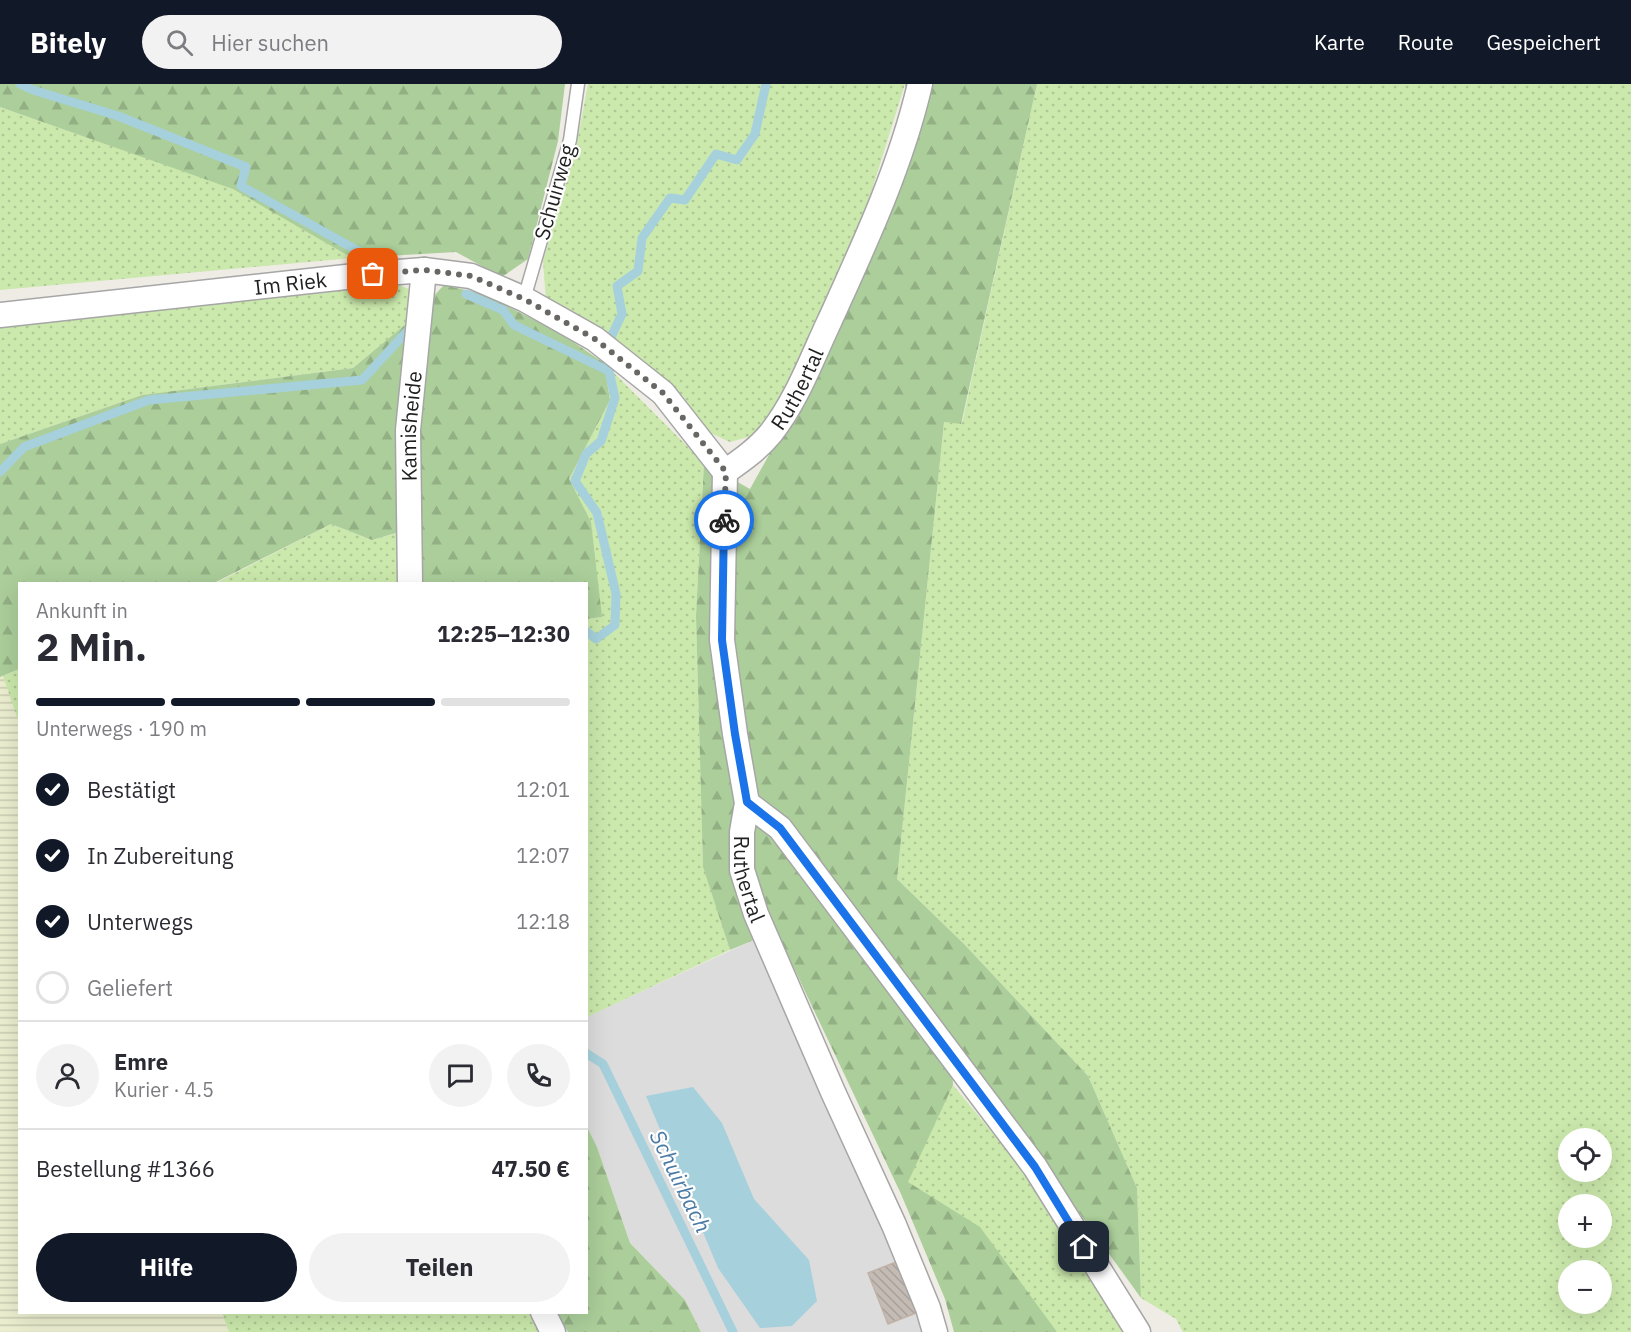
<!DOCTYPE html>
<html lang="de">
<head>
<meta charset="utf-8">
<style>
  body { margin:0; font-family:"IBM Plex Sans",sans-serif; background:#f2f2f3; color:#2b2b33; height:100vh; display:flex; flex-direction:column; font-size:22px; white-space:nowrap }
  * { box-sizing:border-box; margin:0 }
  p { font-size:20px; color:#7c7c81 }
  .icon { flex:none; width:33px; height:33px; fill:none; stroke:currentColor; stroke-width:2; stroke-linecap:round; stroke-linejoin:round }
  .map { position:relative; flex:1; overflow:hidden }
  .panel { position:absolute; left:18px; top:498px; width:570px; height:732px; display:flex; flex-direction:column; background:#fff; border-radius:0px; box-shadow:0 6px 24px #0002 }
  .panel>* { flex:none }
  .fabs { position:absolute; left:1558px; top:1044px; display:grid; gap:12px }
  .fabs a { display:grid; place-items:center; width:54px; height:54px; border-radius:50%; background:#fff; box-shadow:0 6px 24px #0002; font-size:30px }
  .pin { position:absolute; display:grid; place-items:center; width:51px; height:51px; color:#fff; margin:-26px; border-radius:12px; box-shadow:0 3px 9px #0006 }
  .courier { position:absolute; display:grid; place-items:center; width:60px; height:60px; margin:-30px; border:4px solid #1a73e8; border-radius:50%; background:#fff; color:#222; box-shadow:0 2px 8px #0007 }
  .headline em { font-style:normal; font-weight:700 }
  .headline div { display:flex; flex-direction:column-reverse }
  .headline { display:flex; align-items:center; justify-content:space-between; height:102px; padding:0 18px }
  h1 { font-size:39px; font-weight:700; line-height:45px }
  .bar { display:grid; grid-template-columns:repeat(4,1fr); gap:9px 6px; align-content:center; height:72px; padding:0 18px }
  .bar i { height:8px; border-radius:4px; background:#e1e1e2 }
  .bar .active { background:#111827 }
  .bar p { grid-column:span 4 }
  .line { display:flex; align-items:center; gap:15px; padding:0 18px; border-top:2px solid #e1e1e2 }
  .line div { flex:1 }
  .round { display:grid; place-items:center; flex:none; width:63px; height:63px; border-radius:32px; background:#f2f2f3 }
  ol { padding:0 18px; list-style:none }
  li { display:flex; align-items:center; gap:18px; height:66px }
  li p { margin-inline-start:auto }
  li .icon { padding:6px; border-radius:50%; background:#111827; color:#fff; stroke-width:4 }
  li:last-child { color:#7c7c81 }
  li i { width:33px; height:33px; border:3px solid #e1e1e2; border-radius:50% }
  .action { display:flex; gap:12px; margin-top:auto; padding:12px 18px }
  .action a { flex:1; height:69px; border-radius:36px; background:#111827; color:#fff; font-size:24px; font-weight:700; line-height:69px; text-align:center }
  .action a+a { background:#f2f2f3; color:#2b2b33 }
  header { display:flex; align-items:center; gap:36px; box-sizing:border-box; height:84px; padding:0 30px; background:#111827; color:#fff }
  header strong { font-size:28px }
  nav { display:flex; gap:33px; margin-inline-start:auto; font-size:21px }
  .search { width:420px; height:54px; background:#f2f2f3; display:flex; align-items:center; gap:15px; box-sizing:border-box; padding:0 21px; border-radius:33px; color:#7c7c81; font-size:22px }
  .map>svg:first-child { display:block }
</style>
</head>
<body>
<header>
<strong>Bitely</strong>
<div class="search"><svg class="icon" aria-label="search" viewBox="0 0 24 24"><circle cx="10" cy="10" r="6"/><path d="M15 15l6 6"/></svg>Hier suchen</div>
<nav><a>Karte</a><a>Route</a><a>Gespeichert</a></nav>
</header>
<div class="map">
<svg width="1631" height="1248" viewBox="0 0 1631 1248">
  <defs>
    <pattern id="farmland-rules" width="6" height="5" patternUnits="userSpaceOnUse" patternTransform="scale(1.5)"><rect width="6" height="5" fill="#eceed0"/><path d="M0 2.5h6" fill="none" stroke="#caccb2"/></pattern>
    <pattern id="grass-dots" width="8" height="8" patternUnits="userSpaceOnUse" patternTransform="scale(1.5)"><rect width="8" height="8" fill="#cbe9ac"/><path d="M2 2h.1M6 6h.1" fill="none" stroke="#aec794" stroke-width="1.8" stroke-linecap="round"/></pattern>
    <pattern id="forest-firs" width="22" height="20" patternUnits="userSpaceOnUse" patternTransform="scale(1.5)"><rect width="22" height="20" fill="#abce9a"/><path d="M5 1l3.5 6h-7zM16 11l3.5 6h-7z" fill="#93b084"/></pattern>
    <pattern id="building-back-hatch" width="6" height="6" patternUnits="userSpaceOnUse" patternTransform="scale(1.5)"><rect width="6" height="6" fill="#c4bbb4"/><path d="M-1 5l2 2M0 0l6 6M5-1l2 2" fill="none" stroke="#a8a09a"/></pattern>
  </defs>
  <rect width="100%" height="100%" fill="#efece5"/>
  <polygon fill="#dddcdc" points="754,856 896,1148 927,1248 701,1248 685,1216 630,1159 597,1063 587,1043 586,933"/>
  <polygon fill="url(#farmland-rules)" points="3,592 20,639 20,1228 222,1229 229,1248 0,1248 0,593"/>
  <g fill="url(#grass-dots)" fill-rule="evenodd">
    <polygon points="588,0 905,0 857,154 787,305 759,350 730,358 706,347 683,312 624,265 546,217 543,177 576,64"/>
    <path d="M1037,0H1631V1248H1183L1176,1235L1141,1214L1137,1104L1088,992L964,860L897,795L944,338L962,339ZM1569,1054H1602V1088H1569ZM1569,1120H1602V1154H1569ZM1569,1186H1602V1220H1569Z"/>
    <polygon points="0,23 233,104 352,174 0,206"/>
    <polygon points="393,199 412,206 413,234 353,284 142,311 0,360 0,237"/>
    <polygon points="604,279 704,379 696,532 703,782 730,866 587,933 586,535 602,533 569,395 610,316"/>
    <polygon points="331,440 372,456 401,448 401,499 214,500"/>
    <polygon points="19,585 19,639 3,592"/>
    <polygon points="953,1001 1021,1083 1124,1248 1057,1248 907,1098"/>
    <polygon points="222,1229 532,1229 542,1248 229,1248"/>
  </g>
  <g fill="url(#forest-firs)">
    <polygon points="0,0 565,0 558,57 528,175 502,193 456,168 352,174 233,105 0,23"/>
    <polygon points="905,0 1037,0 961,340 944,338 897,795 964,860 1088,992 1137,1104 1141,1214 1044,1080 951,959 953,1001 908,1098 980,1143 1057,1248 954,1248 945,1215 901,1110 774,842 754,856 730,866 703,783 696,532 704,379 750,405 819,281 910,59"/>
    <polygon points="444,201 486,211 563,251 604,279 610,316 569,395 591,438 602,533 587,535 586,500 422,499 420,442 372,456 331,440 214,499 20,500 19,585 0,593 0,360 142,311 353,284 413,234"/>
    <polygon points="587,1043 597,1063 630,1159 685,1216 701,1248 568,1248 558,1229 586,1228"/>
  </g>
  <polygon fill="#a6d1dc" points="693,1003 722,1039 754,1115 809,1176 817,1217 792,1242 760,1244 718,1184 646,1012"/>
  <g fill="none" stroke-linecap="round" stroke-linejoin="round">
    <g stroke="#a6d1dc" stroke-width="9">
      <polyline points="20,0 33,6 118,32 246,83 241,102 369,173"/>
      <polyline points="466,210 503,226 514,241 609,287"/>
      <polyline points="612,251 622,230 617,202 638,187 642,154 670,114 685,116 716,70 737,76 755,50 766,0"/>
      <polyline points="0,388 24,363 149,316 362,296 411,243"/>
      <polyline points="586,547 596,555 615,541 616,510 597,429 575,397 586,370 601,357 615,314 609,287 610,279"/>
      <polyline points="586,969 603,980 733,1248"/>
    </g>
  </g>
  <polygon fill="url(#building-back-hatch)" stroke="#c1b2a7" stroke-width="1.5" points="896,1178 916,1229 888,1240 868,1189"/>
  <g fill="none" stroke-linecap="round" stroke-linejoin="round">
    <g stroke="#a6a6a6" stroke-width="15">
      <polyline id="lane" points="524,215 570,56 578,0"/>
    </g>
    <g stroke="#a6a6a6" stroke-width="27">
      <g id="street">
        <path id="s1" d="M0,231L373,190L424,186L471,192L524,215L595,255L663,309L725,388"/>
        <path id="s2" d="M725,388L722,556L735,650L747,719L742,748V786L756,830L833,1008L894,1141L928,1224L935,1248"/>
        <path id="s3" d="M725,388C742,376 758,365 771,349C797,316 812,274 830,236C865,159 901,82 920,0"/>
        <path id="s4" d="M410,500L408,346L424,186"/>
        <polyline points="747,719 780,744 1035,1083 1138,1248"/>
        <polyline points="543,1228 553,1248"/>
      </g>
    </g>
    <use href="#lane" stroke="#fff" stroke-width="12"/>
    <use href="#street" stroke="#fff" stroke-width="24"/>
  </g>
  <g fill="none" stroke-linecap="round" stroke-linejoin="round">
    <polyline stroke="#686764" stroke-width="6" stroke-dasharray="0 10.8" points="373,190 424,186 471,192 524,215 595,255 663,309 726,388 724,436"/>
    <polyline stroke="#1a73e8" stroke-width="8" points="724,436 722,556 735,650 747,718 780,744 1035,1083 1084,1163"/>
  </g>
  <g text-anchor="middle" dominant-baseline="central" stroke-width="4.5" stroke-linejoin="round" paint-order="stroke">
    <g font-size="21" fill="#1f1f1f" stroke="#fff">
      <text transform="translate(554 108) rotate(-74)">Schuirweg</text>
      <text stroke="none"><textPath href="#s1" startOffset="292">Im Riek</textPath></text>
      <text stroke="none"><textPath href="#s3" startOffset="112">Ruthertal</textPath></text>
      <text stroke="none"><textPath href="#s4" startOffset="158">Kamisheide</textPath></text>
      <text stroke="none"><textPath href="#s2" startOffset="410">Ruthertal</textPath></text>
    </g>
    <g font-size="22" font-style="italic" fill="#497aa5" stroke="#fff">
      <text transform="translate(681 1097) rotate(64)">Schuirbach</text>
    </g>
  </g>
</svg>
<div class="fabs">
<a><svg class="icon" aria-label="locate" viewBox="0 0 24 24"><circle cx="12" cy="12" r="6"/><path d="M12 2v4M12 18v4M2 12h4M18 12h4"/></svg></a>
<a>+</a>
<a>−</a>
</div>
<div class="pin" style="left:373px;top:190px;background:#ea580c"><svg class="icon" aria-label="bag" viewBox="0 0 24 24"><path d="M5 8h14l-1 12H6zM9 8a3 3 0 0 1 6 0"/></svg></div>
<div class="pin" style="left:1084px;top:1163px;background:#1f2937"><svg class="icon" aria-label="home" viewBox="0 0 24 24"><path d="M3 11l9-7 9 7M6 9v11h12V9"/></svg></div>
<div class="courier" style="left:724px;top:436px"><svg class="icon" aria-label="bike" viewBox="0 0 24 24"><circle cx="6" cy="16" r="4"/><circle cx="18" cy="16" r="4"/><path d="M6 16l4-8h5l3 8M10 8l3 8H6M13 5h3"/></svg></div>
<section class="panel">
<div class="headline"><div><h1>2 Min.</h1><p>Ankunft in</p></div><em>12:25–12:30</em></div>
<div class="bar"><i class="active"></i><i class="active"></i><i class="active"></i><i></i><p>Unterwegs · 190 m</p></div>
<ol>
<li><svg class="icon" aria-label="check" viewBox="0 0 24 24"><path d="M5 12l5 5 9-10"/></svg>Bestätigt<p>12:01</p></li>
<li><svg class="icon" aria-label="check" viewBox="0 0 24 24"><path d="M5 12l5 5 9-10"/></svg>In Zubereitung<p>12:07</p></li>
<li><svg class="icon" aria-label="check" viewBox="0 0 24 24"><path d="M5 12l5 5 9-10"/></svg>Unterwegs<p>12:18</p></li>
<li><i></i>Geliefert</li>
</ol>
<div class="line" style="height:108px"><a class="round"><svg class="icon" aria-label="person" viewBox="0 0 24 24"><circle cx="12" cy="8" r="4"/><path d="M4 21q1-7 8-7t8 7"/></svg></a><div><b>Emre</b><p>Kurier · 4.5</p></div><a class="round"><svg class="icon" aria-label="chat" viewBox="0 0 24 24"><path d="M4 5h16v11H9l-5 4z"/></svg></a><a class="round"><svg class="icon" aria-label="phone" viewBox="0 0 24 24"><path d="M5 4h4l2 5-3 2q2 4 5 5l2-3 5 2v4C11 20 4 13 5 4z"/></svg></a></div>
<div class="line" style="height:78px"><div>Bestellung #1366</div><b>47.50 €</b></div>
<div class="action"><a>Hilfe</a><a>Teilen</a></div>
</section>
</div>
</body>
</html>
